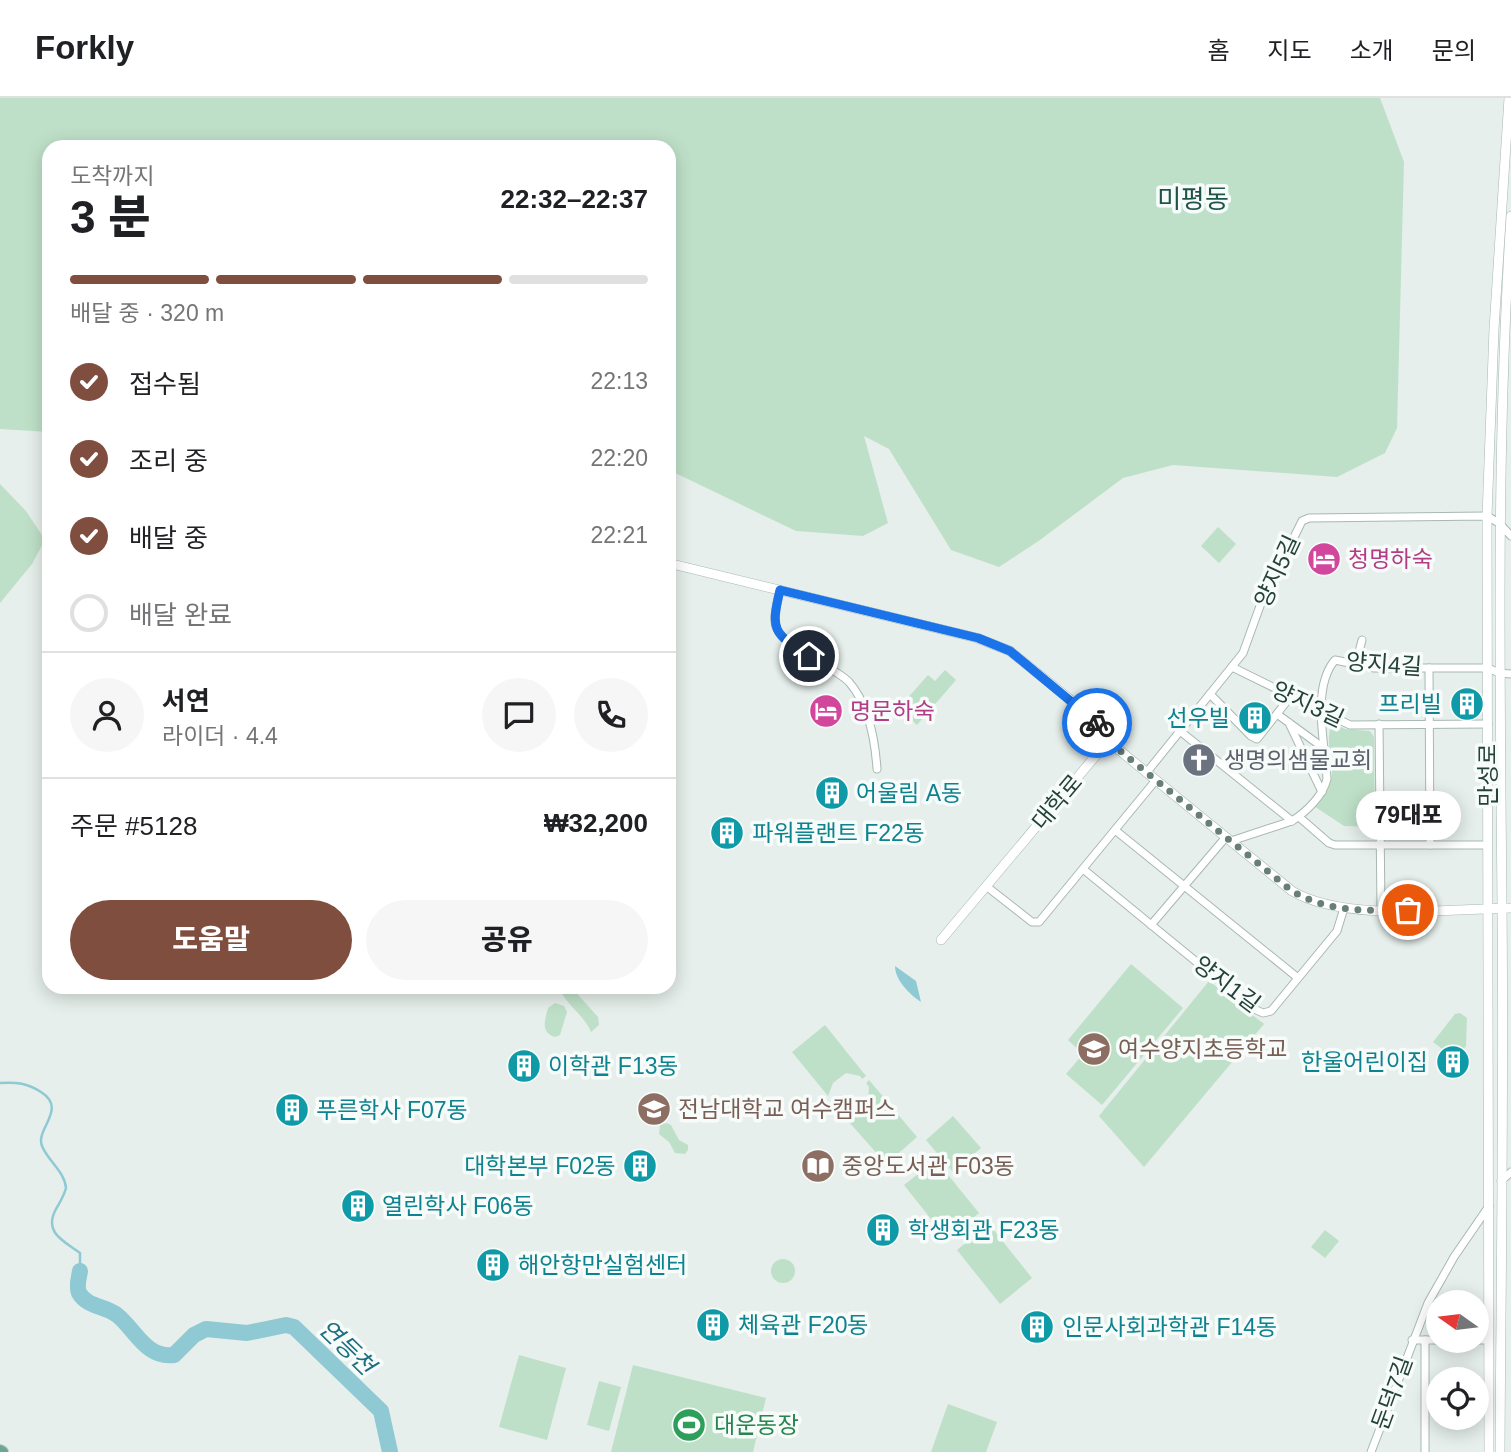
<!DOCTYPE html>
<html lang="ko">
<head>
<meta charset="utf-8">
<style>
  body { margin:0; font-family:Helvetica,"Noto Sans KR",sans-serif; background:#f6f6f6; color:#202124; height:100vh; display:flex; flex-direction:column; font-size:26px; white-space:nowrap }
  * { box-sizing:border-box; margin:0 }
  p { font-size:23px; color:#757577 }
  .icon { flex:none; width:38px; height:38px; fill:none; stroke:currentColor; stroke-width:2; stroke-linecap:round; stroke-linejoin:round }
  .map { position:relative; flex:1; overflow:hidden }
  .sheet { position:absolute; left:42px; top:42px; width:634px; height:854px; display:flex; flex-direction:column; background:#fff; border-radius:21px; box-shadow:0 4px 18px #0003 }
  .sheet>* { flex:none }
  .needle { width:46px; rotate:284deg }
  .tools { position:absolute; left:1426px; top:1192px; display:grid; gap:14px }
  .tools a { display:grid; place-items:center; width:63px; height:63px; border-radius:50%; background:#fff; box-shadow:0 4px 18px #0003; font-size:35px }
  .pin { position:absolute; display:grid; place-items:center; width:60px; height:60px; color:#fff; margin:-30px; border:4px solid #fff; border-radius:50%; box-shadow:0 2px 7px #0007 }
  .courier { position:absolute; display:grid; place-items:center; width:70px; height:70px; margin:-35px; border:5px solid #1a73e8; border-radius:50%; background:#fff; color:#222; box-shadow:0 2px 9px #0007 }
  .bubble { position:absolute; height:49px; border-radius:24px; background:#fff; box-shadow:0 4px 18px #0003; font-size:23px; font-weight:800; line-height:49px; text-align:center }
  .headline em { font-style:normal; font-weight:800 }
  .headline div { display:flex; flex-direction:column-reverse }
  .headline { display:flex; align-items:center; justify-content:space-between; height:119px; padding:0 28px }
  h1 { font-size:46px; font-weight:800; line-height:52px }
  .bar { display:grid; grid-template-columns:repeat(4,1fr); gap:10px 7px; align-content:center; height:84px; padding:0 28px }
  .bar i { height:9px; border-radius:5px; background:#e0e0e0 }
  .bar .active { background:#7f4e3f }
  .bar p { grid-column:span 4 }
  .line { display:flex; align-items:center; gap:18px; padding:0 28px; border-top:2px solid #e0e0e0 }
  .line div { flex:1 }
  .round { display:grid; place-items:center; flex:none; width:74px; height:74px; border-radius:37px; background:#f6f6f6 }
  ol { padding:0 28px; list-style:none }
  li { display:flex; align-items:center; gap:21px; height:77px }
  li p { margin-inline-start:auto }
  li .icon { padding:7px; border-radius:50%; background:#7f4e3f; color:#fff; stroke-width:4 }
  li:last-child { color:#757577 }
  li i { width:38px; height:38px; border:4px solid #e0e0e0; border-radius:50% }
  .button { display:flex; gap:14px; margin-top:auto; padding:14px 28px }
  .button a { flex:1; height:80px; border-radius:42px; background:#7f4e3f; color:#fff; font-size:28px; font-weight:800; line-height:80px; text-align:center }
  .button a+a { background:#f6f6f6; color:#202124 }
  header { display:flex; align-items:center; gap:42px; box-sizing:border-box; height:98px; padding:0 35px; background:#fff; border-bottom:2px solid #e0e0e0 }
  header strong { font-size:33px }
  nav { display:flex; gap:38px; margin-inline-start:auto; font-size:24px }
  .map>svg:first-child { display:block }
</style>
</head>
<body>
<header>
<strong>Forkly</strong>
<nav><a>홈</a><a>지도</a><a>소개</a><a>문의</a></nav>
</header>
<div class="map">
<svg width="1511" height="1354" viewBox="0 0 1511 1354">
  <rect width="100%" height="100%" fill="#e6efeb"/>
  <g fill="#bfe0c8">
    <polygon points="0,0 1380,0 1404,64 1397,330 1385,355 1337,379 1173,367 1123,380 1040,442 999,469 951,452 889,351 864,338 888,425 863,438 796,433 669,372 668,49 49,49 49,334 0,331"/>
    <polygon points="0,386 26,413 45,442 32,466 0,505"/>
    <polygon points="1218,429 1236,446 1219,465 1201,448"/>
    <polygon points="945,572 956,582 917,627 905,616 911,609 905,603 928,577 935,583"/>
    <path d="M1332,624L1345,631L1370,633L1374,639L1375,729L1344,728L1314,708C1349,677 1320,658 1332,624Z"/>
    <polygon points="1131,866 1183,910 1102,1007 1066,976 1083,956 1068,942"/>
    <polygon points="1209,883 1264,926 1144,1069 1099,1018"/>
    <path d="M571,889L598,919L599,927L591,934C585,919 571,910 562,896Z"/>
    <path d="M555,905L564,908L567,914L560,937L555,939C540,934 545,922 548,910Z"/>
    <polygon points="1460,915 1467,920 1466,948 1462,953 1456,949 1450,957 1433,944 1455,916"/>
    <polygon points="825,927 866,978 862,981 860,978 846,975 833,985 828,998 792,954"/>
    <polygon points="869,982 917,1039 892,1061 880,1059 841,1015 855,1013 868,1002 869,989 866,985"/>
    <polygon points="953,1018 981,1050 953,1074 926,1042"/>
    <polygon points="667,1025 671,1027 679,1042 688,1047 688,1052 685,1056 675,1055 669,1044 659,1036 660,1027"/>
    <polygon points="936,1062 979,1115 947,1141 904,1087"/>
    <polygon points="989,1126 1032,1180 1000,1206 957,1152"/>
    <polygon points="1325,1132 1339,1143 1325,1160 1311,1149"/>
    <circle cx="783" cy="1173" r="12"/>
    <polygon points="519,1257 566,1270 547,1342 499,1329"/>
    <polygon points="633,1267 766,1300 753,1354 611,1354"/>
    <polygon points="599,1283 621,1289 609,1333 587,1327"/>
    <polygon points="948,1306 997,1324 986,1354 931,1354"/>
  </g>
  <path fill="#8ec9d4" d="M895,868L916,883L921,904C910,897 895,882 895,868Z"/>
  <g fill="none" stroke-linecap="round" stroke-linejoin="round">
    <path stroke="#8ec9d4" stroke-width="2.5" d="M0,985C17,984 27,985 41,994C68,1011 35,1031 42,1048C48,1063 65,1074 66,1090C64,1098 60,1104 56,1111C43,1135 64,1143 80,1155V1173"/>
    <path stroke="#8ec9d4" stroke-width="16" d="M80,1173C79,1180 76,1188 79,1195C87,1209 106,1208 117,1217C135,1231 146,1261 174,1257L194,1237L206,1231L247,1235L286,1227L294,1229L381,1313L390,1354"/>
    <g stroke="#a8b8b2" stroke-width="9">
      <g id="minor">
        <path d="M780,492C778,502 774,514 775,524C776,548 833,567 849,584C869,607 875,641 877,671"/>
        <polyline points="1356,566 1362,542"/>
        <polyline points="1232,569 1350,627 1488,626"/>
        <polyline points="1429,570 1430,747"/>
        <polyline points="1210,596 1251,638 1257,641 1291,598"/>
        <polyline points="1277,616 1325,651"/>
        <polyline points="1289,625 1322,694"/>
        <polyline points="1379,626 1381,812"/>
        <polyline points="1180,633 1292,723"/>
        <polyline points="1147,674 1243,555 1260,508 1302,423 1309,420 1487,418 1499,425 1511,438"/>
        <polyline points="1299,719 1329,745 1335,747 1487,747"/>
        <polyline points="1115,732 1298,880"/>
        <path d="M1231,743L1292,723C1306,714 1323,698 1327,681C1325,646 1311,590 1335,562L1374,570H1488L1499,575L1511,576"/>
        <polyline points="1083,771 1254,911 1263,915 1271,913 1337,833 1344,810"/>
        <polyline points="986,788 1032,824 1039,824 1156,682"/>
        <polyline points="1151,827 1226,739"/>
        <polyline points="1501,1083 1511,1074"/>
        <polyline points="1412,1242 1438,1242"/>
        <polyline points="1425,1242 1425,1354"/>
        <polyline points="1477,1242 1489,1242"/>
        <polyline points="1371,1354 1428,1205 1454,1159 1489,1108"/>
      </g>
    </g>
    <g stroke="#a8b8b2" stroke-width="10">
      <g id="tertiary">
        <path d="M668,465L977,540L1010,553L1093,620L1102,631L1108,643L1292,793C1344,824 1450,811 1511,810"/>
        <polyline points="941,842 1108,643"/>
        <polyline points="1489,1354 1487,418 1494,231 1509,0"/>
        <path d="M1500,1354C1501,1172 1504,989 1502,807C1500,577 1496,348 1511,118"/>
      </g>
    </g>
    <g stroke="#c2cac8" stroke-width="14">
      <polyline id="primary" points="0,1353 2,1354"/>
    </g>
    <use href="#minor" stroke="#fff" stroke-width="7"/>
    <use href="#tertiary" stroke="#fff" stroke-width="9"/>
    <use href="#primary" stroke="#6aa596" stroke-width="12"/>
  </g>
  <g fill="none" stroke-linecap="round" stroke-linejoin="round">
    <path stroke="#687f78" stroke-width="7" stroke-dasharray="0 12.6" d="M1097,625L1108,643L1292,793C1327,814 1368,813 1408,812"/>
    <path stroke="#1a73e8" stroke-width="9" d="M809,558C774,535 770,534 780,492L978,540L1010,553L1097,625"/>
  </g>
  <defs>
    <g id="hotel-disc" transform="scale(1.75)"><circle r="9.5" fill="#d1479c" stroke="#f7fbf9"/><path d="M-6-4.5h1.5V1H6V5H4.5V3h-9V5H-6ZM-4 0a1.8 1.8 0 1 1 3.6 0ZM.5 0V-2.5h3Q6-2.5 6 0Z" fill="#fff"/></g>
    <g id="building-disc" transform="scale(1.75)"><circle r="9.5" fill="#0f9aa8" stroke="#f7fbf9"/><path d="M-4-6H4V6H1V3H-1V6H-4ZM-2.5-4.3h1.7v1.8h-1.7ZM.8-4.3h1.7v1.8H.8ZM-2.5-1h1.7V.8h-1.7ZM.8-1h1.7V.8H.8Z" fill="#fff"/></g>
    <g id="church-disc" transform="scale(1.75)"><circle r="9.5" fill="#6b7280" stroke="#f7fbf9"/><path d="M-1.2-6h2.4v3.5h3.3v2.4h-3.3V6h-2.4V-.1h-3.3v-2.4h3.3Z" fill="#fff"/></g>
    <g id="school-disc" transform="scale(1.75)"><circle r="9.5" fill="#8d6e63" stroke="#f7fbf9"/><path d="M0-5L7-2L0 1L-7-2ZM-4 1L0 2.5L4 1V4Q0 6-4 4Z" fill="#fff"/></g>
    <g id="university-disc" transform="scale(1.75)"><circle r="9.5" fill="#8d6e63" stroke="#f7fbf9"/><path d="M0-5L7-2L0 1L-7-2ZM-4 1L0 2.5L4 1V4Q0 6-4 4Z" fill="#fff"/></g>
    <g id="library-disc" transform="scale(1.75)"><circle r="9.5" fill="#8d6e63" stroke="#f7fbf9"/><path d="M-6-4Q-3-5.5-.7-3.5V5Q-3 3-6 4ZM6-4Q3-5.5 .7-3.5V5Q3 3 6 4Z" fill="#fff"/></g>
    <g id="stadium-disc" transform="scale(1.75)"><circle r="9.5" fill="#2e9e5b" stroke="#f7fbf9"/><path d="M0-5a6.5 5 0 1 0 0 10a6.5 5 0 1 0 0-10ZM-3.5-1.8h7v3.6h-7Z" fill="#fff"/></g>
  </defs>
  <g fill-rule="evenodd">
    <use href="#hotel-disc" x="1324" y="461"/>
    <use href="#building-disc" x="1467" y="606"/>
    <use href="#hotel-disc" x="826" y="613"/>
    <use href="#building-disc" x="1255" y="620"/>
    <use href="#church-disc" x="1199" y="662"/>
    <use href="#building-disc" x="832" y="695"/>
    <use href="#building-disc" x="727" y="735"/>
    <use href="#school-disc" x="1094" y="951"/>
    <use href="#building-disc" x="1453" y="964"/>
    <use href="#building-disc" x="524" y="968"/>
    <use href="#university-disc" x="654" y="1011"/>
    <use href="#building-disc" x="292" y="1012"/>
    <use href="#building-disc" x="640" y="1068"/>
    <use href="#library-disc" x="818" y="1068"/>
    <use href="#building-disc" x="358" y="1108"/>
    <use href="#building-disc" x="883" y="1132"/>
    <use href="#building-disc" x="493" y="1167"/>
    <use href="#building-disc" x="713" y="1227"/>
    <use href="#building-disc" x="1037" y="1229"/>
    <use href="#stadium-disc" x="689" y="1327"/>
  </g>
  <g text-anchor="middle" dominant-baseline="central" stroke-width="7" stroke-linejoin="round" paint-order="stroke">
    <g font-size="23" fill="#b23c85" stroke="#f7fbf9" text-anchor="start">
      <text x="1348" y="461">청명하숙</text>
      <text x="850" y="613">명문하숙</text>
    </g>
    <g font-size="23" fill="#24423a" stroke="#f7fbf9">
      <text transform="translate(1277 473) rotate(-65)">양지5길</text>
      <text transform="translate(1384 566) rotate(4)">양지4길</text>
      <text transform="translate(1308 606) rotate(25)">양지3길</text>
      <text transform="translate(1488 677) rotate(-90)">만성로</text>
      <text transform="translate(1057 704) rotate(-50)">대학로</text>
      <text transform="translate(1227 886) rotate(37)">양지1길</text>
      <text transform="translate(1392 1295) rotate(-70)">둔덕7길</text>
    </g>
    <g font-size="23" fill="#0d838f" stroke="#f7fbf9" text-anchor="start">
      <text x="1442" y="606" text-anchor="end">프리빌</text>
      <text x="1230" y="620" text-anchor="end">선우빌</text>
      <text x="856" y="695">어울림 A동</text>
      <text x="752" y="735">파워플랜트 F22동</text>
      <text x="1428" y="964" text-anchor="end">한울어린이집</text>
      <text x="548" y="968">이학관 F13동</text>
      <text x="316" y="1012">푸른학사 F07동</text>
      <text x="616" y="1068" text-anchor="end">대학본부 F02동</text>
      <text x="382" y="1108">열린학사 F06동</text>
      <text x="908" y="1132">학생회관 F23동</text>
      <text x="518" y="1167">해안항만실험센터</text>
      <text x="738" y="1227">체육관 F20동</text>
      <text x="1062" y="1229">인문사회과학관 F14동</text>
    </g>
    <g font-size="23" fill="#5b616d" stroke="#f7fbf9" text-anchor="start">
      <text x="1224" y="662">생명의샘물교회</text>
    </g>
    <g font-size="23" fill="#785e54" stroke="#f7fbf9" text-anchor="start">
      <text x="1118" y="951">여수양지초등학교</text>
      <text x="678" y="1011">전남대학교 여수캠퍼스</text>
      <text x="842" y="1068">중앙도서관 F03동</text>
    </g>
    <g font-size="23" fill="#27864d" stroke="#f7fbf9" text-anchor="start">
      <text x="714" y="1327">대운동장</text>
    </g>
    <g font-size="24" font-style="italic" fill="#1c6f80" stroke="#f7fbf9">
      <text transform="translate(347 1249) rotate(44)">연등천</text>
    </g>
    <g font-size="26" fill="#1f5548" stroke="#f7fbf9">
      <text x="1193" y="101">미평동</text>
    </g>
  </g>
</svg>
<div class="tools">
<a><svg class="needle" viewBox="-14 -14 28 28"><path d="M0-13l5 13h-10z" fill="#e53935"/><path d="M0 13l5-13h-10z" fill="#757577"/></svg></a>
<a><svg class="icon" aria-label="locate" viewBox="0 0 24 24"><circle cx="12" cy="12" r="6"/><path d="M12 2v4M12 18v4M2 12h4M18 12h4"/></svg></a>
</div>
<div class="pin" style="left:1408px;top:812px;background:#ea580c"><svg class="icon" aria-label="bag" viewBox="0 0 24 24"><path d="M5 8h14l-1 12H6zM9 8a3 3 0 0 1 6 0"/></svg></div>
<div class="pin" style="left:809px;top:558px;background:#1f2937"><svg class="icon" aria-label="home" viewBox="0 0 24 24"><path d="M3 11l9-7 9 7M6 9v11h12V9"/></svg></div>
<div class="courier" style="left:1097px;top:625px"><svg class="icon" aria-label="bike" viewBox="0 0 24 24"><circle cx="6" cy="16" r="4"/><circle cx="18" cy="16" r="4"/><path d="M6 16l4-8h5l3 8M10 8l3 8H6M13 5h3"/></svg></div>
<div class="bubble" style="left:1356px;top:693px;width:105px">79대포</div>
<section class="sheet">
<div class="headline"><div><h1>3 분</h1><p>도착까지</p></div><em>22:32–22:37</em></div>
<div class="bar"><i class="active"></i><i class="active"></i><i class="active"></i><i></i><p>배달 중 · 320 m</p></div>
<ol>
<li><svg class="icon" aria-label="check" viewBox="0 0 24 24"><path d="M5 12l5 5 9-10"/></svg>접수됨<p>22:13</p></li>
<li><svg class="icon" aria-label="check" viewBox="0 0 24 24"><path d="M5 12l5 5 9-10"/></svg>조리 중<p>22:20</p></li>
<li><svg class="icon" aria-label="check" viewBox="0 0 24 24"><path d="M5 12l5 5 9-10"/></svg>배달 중<p>22:21</p></li>
<li><i></i>배달 완료</li>
</ol>
<div class="line" style="height:126px"><a class="round"><svg class="icon" aria-label="person" viewBox="0 0 24 24"><circle cx="12" cy="8" r="4"/><path d="M4 21q1-7 8-7t8 7"/></svg></a><div><b>서연</b><p>라이더 · 4.4</p></div><a class="round"><svg class="icon" aria-label="chat" viewBox="0 0 24 24"><path d="M4 5h16v11H9l-5 4z"/></svg></a><a class="round"><svg class="icon" aria-label="phone" viewBox="0 0 24 24"><path d="M5 4h4l2 5-3 2q2 4 5 5l2-3 5 2v4C11 20 4 13 5 4z"/></svg></a></div>
<div class="line" style="height:91px"><div>주문 #5128</div><b>₩32,200</b></div>
<div class="button"><a>도움말</a><a>공유</a></div>
</section>
</div>
</body>
</html>
